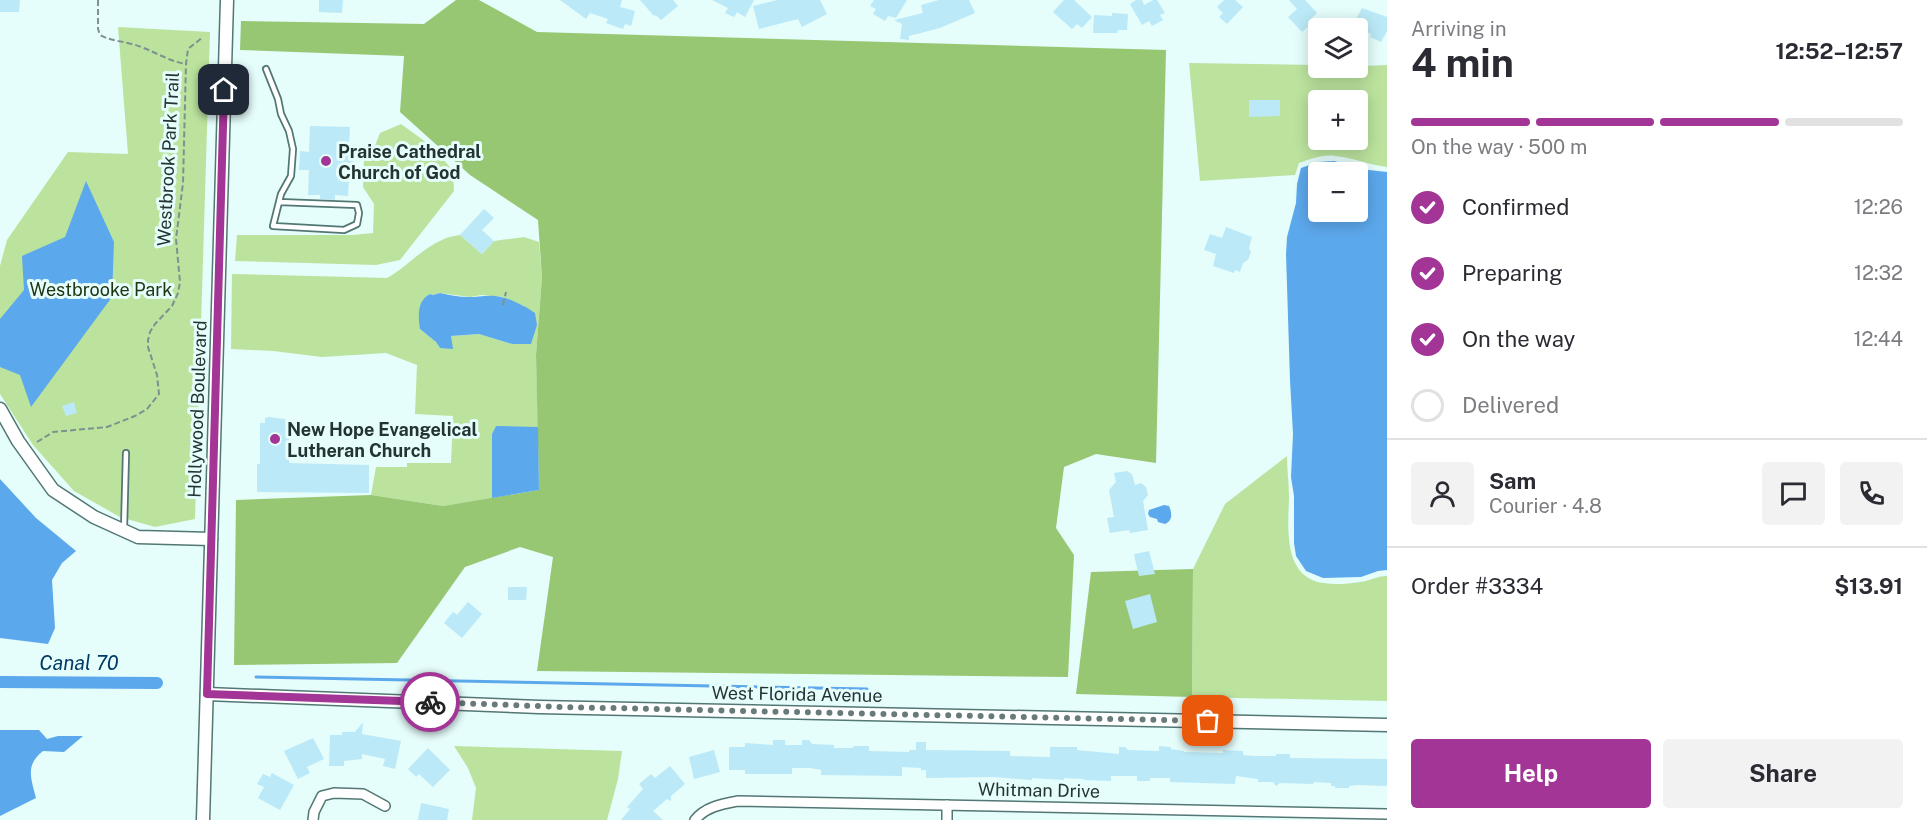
<!DOCTYPE html>
<html lang="en">
<head>
<meta charset="utf-8">
<style>
  body { margin:0; font-family:"Public Sans",sans-serif; background:#f2f2f3; color:#2b2b33; height:100vh; display:flex; flex-direction:column; font-size:22px; white-space:nowrap }
  * { box-sizing:border-box; margin:0 }
  p { font-size:20px; color:#7c7c81 }
  .icon { flex:none; width:33px; height:33px; fill:none; stroke:currentColor; stroke-width:2; stroke-linecap:round; stroke-linejoin:round }
  .map { position:relative; flex:1; overflow:hidden }
  .side { display:flex; flex-direction:column; background:#fff; width:540px }
  .side>* { flex:none }
  .fabs { position:absolute; left:1308px; top:18px; display:grid; gap:12px }
  .fabs a { display:grid; place-items:center; width:60px; height:60px; border-radius:6px; background:#fff; box-shadow:0 3px 15px #0003; font-size:30px }
  .pin { position:absolute; display:grid; place-items:center; width:51px; height:51px; color:#fff; margin:-26px; border-radius:12px; box-shadow:0 3px 9px #0006 }
  .courier { position:absolute; display:grid; place-items:center; width:60px; height:60px; margin:-30px; border:4px solid #a23595; border-radius:50%; background:#fff; color:#222; box-shadow:0 2px 8px #0007 }
  .summary em { font-style:normal; font-weight:700 }
  .summary div { display:flex; flex-direction:column-reverse }
  .summary { display:flex; align-items:center; justify-content:space-between; height:102px; padding:0 24px }
  h1 { font-size:39px; font-weight:700; line-height:45px }
  .bar { display:grid; grid-template-columns:repeat(4,1fr); gap:9px 6px; align-content:center; height:72px; padding:0 24px }
  .bar i { height:8px; border-radius:4px; background:#e1e1e2 }
  .bar .current { background:#a23595 }
  .bar p { grid-column:span 4 }
  .line { display:flex; align-items:center; gap:15px; padding:0 24px; border-top:2px solid #e1e1e2 }
  .line div { flex:1 }
  .round { display:grid; place-items:center; flex:none; width:63px; height:63px; border-radius:6px; background:#f2f2f3 }
  ol { padding:0 24px; list-style:none }
  li { display:flex; align-items:center; gap:18px; height:66px }
  li p { margin-inline-start:auto }
  li .icon { padding:6px; border-radius:50%; background:#a23595; color:#fff; stroke-width:4 }
  li:last-child { color:#7c7c81 }
  li i { width:33px; height:33px; border:3px solid #e1e1e2; border-radius:50% }
  .cta { display:flex; gap:12px; margin-top:auto; padding:12px 24px }
  .cta a { flex:1; height:69px; border-radius:6px; background:#a23595; color:#fff; font-size:24px; font-weight:700; line-height:69px; text-align:center }
  .cta a+a { background:#f2f2f3; color:#2b2b33 }
  main { display:flex; flex:1; min-height:0 }
  .map>svg:first-child { display:block }
</style>
</head>
<body>
<main>
<div class="map">
<svg width="1387" height="820" viewBox="0 0 1387 820">
  <rect width="100%" height="100%" fill="#e5fdfb"/>
  <g fill="#bbe39e" fill-rule="evenodd">
    <polygon points="118,27 210,32 195,519 155,527 120,517 74,491 33,445 0,394 0,266 7,240 68,152 128,154"/>
    <path d="M1189,63L1318,65V68L1387,65V167C1370,165 1353,158 1336,156C1323,154 1311,159 1299,163L1295,175L1200,181ZM1318,100H1358V140H1318Z"/>
    <polygon points="401,124 434,148 453,171 454,191 400,260 376,265 235,261 237,235 352,235 373,233 374,204 363,187 364,160 372,153 380,133"/>
    <path d="M460,235L482,254L494,241L524,237L539,242L542,278L536,355L538,427H496L492,434V498L443,506L371,495L376,467H407V463H451L453,416L415,414L417,365L386,353L322,357L273,351L231,349L232,274L387,278C407,267 421,249 442,240C447,237 454,236 460,235ZM440,293L470,297L481,295L503,297L512,302L524,306L531,343L512,344L479,334L451,336L440,348L436,342L420,329C421,316 417,300 430,294L433,295Z"/>
    <path d="M1287,456C1287,470 1289,484 1289,498C1288,528 1283,577 1323,583C1335,585 1348,584 1360,582C1369,581 1377,576 1387,576V701L1192,697L1193,569L1225,504Z"/>
    <polygon points="454,746 622,751 618,779 607,820 472,820 476,788 468,768"/>
  </g>
  <g fill="#97c772">
    <polygon points="456,0 479,0 537,32 1166,50 1156,463 1096,454 1064,467 1056,528 1074,555 1068,677 537,671 553,557 520,547 465,567 397,663 234,665 236,500 371,495 443,506 539,490 536,355 542,278 538,220 470,175 400,112 404,56 240,50 241,21 424,24"/>
    <polygon points="1193,569 1192,697 1076,694 1091,572"/>
  </g>
  <g fill="#5ca8ec" fill-rule="evenodd">
    <path d="M1334,161L1369,170L1387,172V570L1378,571L1361,577L1323,578L1306,571L1296,556L1294,543V496L1291,477L1293,434L1290,380L1286,254L1287,237L1296,203L1297,184L1301,168L1318,162ZM1318,172H1358V212H1318Z"/>
    <polygon points="86,181 114,242 112,297 31,407 20,375 0,367 0,319 24,290 22,256 65,237"/>
    <path d="M440,293C449,295 459,297 468,297C479,297 490,294 501,297C511,299 527,307 535,313L537,325L531,344H512L479,334L451,336L453,349L440,348L436,342L420,329C418,317 417,300 430,294L433,295Z"/>
    <polygon points="496,426 538,427 539,490 492,498 492,434"/>
    <polygon points="0,479 36,518 76,551 62,563 52,580 55,628 48,644 0,638"/>
    <path d="M1164,505L1169,506C1172,513 1173,521 1165,524L1158,522L1157,519L1150,517L1148,514L1149,510Z"/>
    <path d="M0,730H39L47,739L58,736H83L64,752L43,751C25,765 31,778 36,798L0,816Z"/>
  </g>
  <g fill="none" stroke-linecap="round" stroke-linejoin="round">
    <polyline stroke="#5ca8ec" stroke-width="3" points="256,677 867,689"/>
    <polyline stroke="#5ca8ec" stroke-width="12" points="0,682 157,683"/>
  </g>
  <g fill="#bce9f7">
    <polygon points="0,0 20,0 19,12 0,12"/>
    <polygon points="319,0 343,0 342,13 319,12"/>
    <polygon points="560,0 622,0 620,7 635,11 631,26 625,24 623,29 606,23 608,19 590,13 586,19"/>
    <polygon points="640,0 673,0 678,6 661,20 656,15 654,16"/>
    <polygon points="712,0 754,0 745,17 737,12 734,17 725,13 728,8"/>
    <polygon points="777,0 820,0 827,14 802,27 798,19 759,29 753,6"/>
    <polygon points="874,0 907,0 896,18 888,16 885,21 873,14 876,9 870,6"/>
    <polygon points="939,0 969,0 975,13 940,28 909,36 909,40 900,39 902,24 894,20 923,13 921,5"/>
    <polygon points="1064,0 1074,0 1092,17 1082,28 1077,24 1072,29 1053,12"/>
    <polygon points="1136,0 1142,0 1144,5 1153,0 1157,0 1165,13 1160,15 1163,20 1152,26 1149,21 1142,25 1130,4"/>
    <polygon points="1224,0 1235,0 1243,7 1227,24 1219,17 1223,13 1217,7"/>
    <polygon points="1289,0 1305,0 1317,13 1308,22 1310,25 1302,32 1288,17 1297,9"/>
    <polygon points="1362,8 1387,17 1387,31 1381,42 1370,37 1371,34 1353,25"/>
    <polygon points="1112,13 1128,14 1127,30 1118,30 1117,33 1093,33 1094,15 1112,16"/>
    <polygon points="1249,100 1280,100 1280,116 1249,117"/>
    <polygon points="310,126 350,127 349,146 354,146 353,177 349,177 348,196 335,195 335,200 320,199 320,195 308,195 309,170 299,170 300,151 309,152"/>
    <polygon points="484,209 494,218 482,230 494,241 482,254 460,235"/>
    <polygon points="1226,227 1252,237 1249,248 1251,252 1248,260 1243,263 1240,272 1235,270 1234,273 1213,266 1216,254 1204,250 1210,234 1222,238"/>
    <polygon points="74,402 77,413 66,416 62,406"/>
    <polygon points="269,417 285,419 286,424 289,424 289,463 369,465 369,493 257,492 257,464 260,464 260,423 265,423 265,418"/>
    <polygon points="1127,471 1132,474 1135,485 1141,483 1146,487 1148,495 1143,501 1148,530 1130,533 1129,530 1110,533 1107,518 1114,517 1109,490 1116,482 1114,473"/>
    <polygon points="1149,551 1155,574 1139,576 1134,555 1135,554"/>
    <polygon points="508,587 527,587 526,600 508,600"/>
    <polygon points="1150,594 1157,622 1133,629 1125,601"/>
    <polygon points="468,602 482,614 462,638 444,623 453,612 457,615"/>
    <polygon points="363,722 362,734 401,741 395,769 383,766 385,759 362,754 362,759 344,761 344,766 329,766 330,735 342,735 342,732 355,732"/>
    <polygon points="313,738 324,759 307,767 310,773 298,779 284,751"/>
    <polygon points="773,740 785,740 785,745 802,745 802,740 809,740 812,744 834,745 834,748 852,748 854,746 869,746 869,751 909,752 909,750 916,750 916,742 926,742 926,750 1010,751 1010,756 1050,757 1050,747 1077,747 1077,750 1119,754 1119,747 1125,747 1128,750 1159,751 1159,746 1171,747 1171,749 1184,751 1184,752 1223,753 1223,750 1243,751 1243,755 1255,756 1276,756 1276,754 1290,754 1290,758 1387,759 1387,786 1357,785 1349,786 1349,788 1336,788 1334,786 1331,786 1331,783 1314,782 1313,784 1280,783 1276,786 1273,782 1258,782 1258,779 1236,776 1235,784 1170,782 1170,778 1150,778 1150,781 1137,781 1137,776 1111,776 1111,781 1084,780 1084,779 1064,778 1064,780 1032,778 1032,780 994,777 926,778 926,770 921,770 921,768 902,767 902,776 821,775 821,770 810,768 792,768 792,774 745,774 745,770 729,770 729,747 745,747 745,743 773,745"/>
    <polygon points="428,748 450,770 433,787 419,774 416,777 408,769"/>
    <polygon points="714,750 720,772 694,779 689,757"/>
    <polygon points="670,766 685,784 671,796 671,801 667,799 653,811 663,820 621,820 630,809 627,807 643,789 639,784 651,774 655,778"/>
    <polygon points="272,773 294,785 280,810 258,798 264,787 257,784 263,774 270,777"/>
    <polygon points="421,803 449,809 447,820 418,820"/>
  </g>
  <g fill="none" stroke-linecap="round" stroke-linejoin="round">
    <g stroke="#527774" stroke-width="8">
      <g id="service">
        <polyline points="266,69 278,99 281,114 289,131 293,149 291,176 281,194 273,226 344,230 357,224 359,213 357,205 279,202"/>
        <polyline points="124,529 126,453"/>
      </g>
    </g>
    <g stroke="#527774" stroke-width="12">
      <g id="minor">
        <polyline points="313,820 314,812 322,796 334,793 363,794 385,806"/>
        <path d="M695,820C705,807 722,804 738,801L1387,814"/>
        <polyline points="947,820 947,805"/>
      </g>
    </g>
    <g stroke="#527774" stroke-width="15">
      <g id="tertiary">
        <polyline points="0,409 18,441 53,490 94,517 138,537 211,539"/>
        <polyline points="207,694 539,707 1387,725"/>
        <polyline points="203,820 227,0"/>
      </g>
    </g>
    <g stroke="#7e9190" stroke-width="2" stroke-dasharray="6 3" stroke-linecap="butt">
      <path d="M98,0V29L100,35C111,41 121,41 132,44C151,49 167,61 186,64"/>
      <polyline points="503,305 506,292"/>
      <polyline points="37,442 53,432 107,427 135,416 147,409 159,394 157,375 148,347 148,340 150,332 155,324 172,306 178,293 180,282 176,239 183,183 186,64 188,49 203,37"/>
    </g>
    <use href="#service" stroke="#fff" stroke-width="4.5"/>
    <use href="#minor" stroke="#fff" stroke-width="9"/>
    <use href="#tertiary" stroke="#fff" stroke-width="12"/>
  </g>
  <g fill="none" stroke-linecap="round" stroke-linejoin="round">
    <polyline stroke="#687a79" stroke-width="6" stroke-dasharray="0 10.8" points="430,702 562,707 1208,721"/>
    <polyline stroke="#a23595" stroke-width="8" points="224,90 207,694 430,702"/>
  </g>
  <g fill="#a23595" stroke="#e5fdfb" stroke-width="2">
    <circle cx="326" cy="161" r="6"/>
    <circle cx="275" cy="439" r="6"/>
  </g>
  <g text-anchor="middle" dominant-baseline="central" stroke-width="6" stroke-linejoin="round" paint-order="stroke">
    <g font-size="18" font-weight="bold" fill="#243433" stroke="#e5fdfb" text-anchor="start">
      <text x="338" y="151">Praise Cathedral<tspan x="338" dy="21">Church of God</tspan></text>
      <text x="287" y="429">New Hope Evangelical<tspan x="287" dy="21">Lutheran Church</tspan></text>
    </g>
    <g font-size="18" fill="#243433" stroke="#e5fdfb">
      <text transform="translate(168 159) rotate(-87)">Westbrook Park Trail</text>
      <text transform="translate(197 409) rotate(-88)">Hollywood Boulevard</text>
      <text transform="translate(797 694) rotate(1)">West Florida Avenue</text>
      <text transform="translate(1039 790) rotate(1)">Whitman Drive</text>
    </g>
    <g font-size="18" fill="#223513" stroke="#e5fdfb">
      <text x="101" y="289">Westbrooke Park</text>
    </g>
    <g font-size="20" font-style="italic" fill="#003a65" stroke="#e5fdfb">
      <text x="79" y="663">Canal 70</text>
    </g>
  </g>
</svg>
<div class="fabs">
<a><svg class="icon" aria-label="layers" viewBox="0 0 24 24"><path d="M12 4l9 5-9 5-9-5zM3 14l9 5 9-5"/></svg></a>
<a>+</a>
<a>−</a>
</div>
<div class="pin" style="left:1208px;top:721px;background:#ea580c"><svg class="icon" aria-label="bag" viewBox="0 0 24 24"><path d="M5 8h14l-1 12H6zM9 8a3 3 0 0 1 6 0"/></svg></div>
<div class="pin" style="left:224px;top:90px;background:#1f2937"><svg class="icon" aria-label="home" viewBox="0 0 24 24"><path d="M3 11l9-7 9 7M6 9v11h12V9"/></svg></div>
<div class="courier" style="left:430px;top:702px"><svg class="icon" aria-label="bike" viewBox="0 0 24 24"><circle cx="6" cy="16" r="4"/><circle cx="18" cy="16" r="4"/><path d="M6 16l4-8h5l3 8M10 8l3 8H6M13 5h3"/></svg></div>
</div>
<section class="side">
<div class="summary"><div><h1>4 min</h1><p>Arriving in</p></div><em>12:52–12:57</em></div>
<div class="bar"><i class="current"></i><i class="current"></i><i class="current"></i><i></i><p>On the way · 500 m</p></div>
<ol>
<li><svg class="icon" aria-label="check" viewBox="0 0 24 24"><path d="M5 12l5 5 9-10"/></svg>Confirmed<p>12:26</p></li>
<li><svg class="icon" aria-label="check" viewBox="0 0 24 24"><path d="M5 12l5 5 9-10"/></svg>Preparing<p>12:32</p></li>
<li><svg class="icon" aria-label="check" viewBox="0 0 24 24"><path d="M5 12l5 5 9-10"/></svg>On the way<p>12:44</p></li>
<li><i></i>Delivered</li>
</ol>
<div class="line" style="height:108px"><a class="round"><svg class="icon" aria-label="person" viewBox="0 0 24 24"><circle cx="12" cy="8" r="4"/><path d="M4 21q1-7 8-7t8 7"/></svg></a><div><b>Sam</b><p>Courier · 4.8</p></div><a class="round"><svg class="icon" aria-label="chat" viewBox="0 0 24 24"><path d="M4 5h16v11H9l-5 4z"/></svg></a><a class="round"><svg class="icon" aria-label="phone" viewBox="0 0 24 24"><path d="M5 4h4l2 5-3 2q2 4 5 5l2-3 5 2v4C11 20 4 13 5 4z"/></svg></a></div>
<div class="line" style="height:78px"><div>Order #3334</div><b>$13.91</b></div>
<div class="cta"><a>Help</a><a>Share</a></div>
</section>
</main>
</body>
</html>
